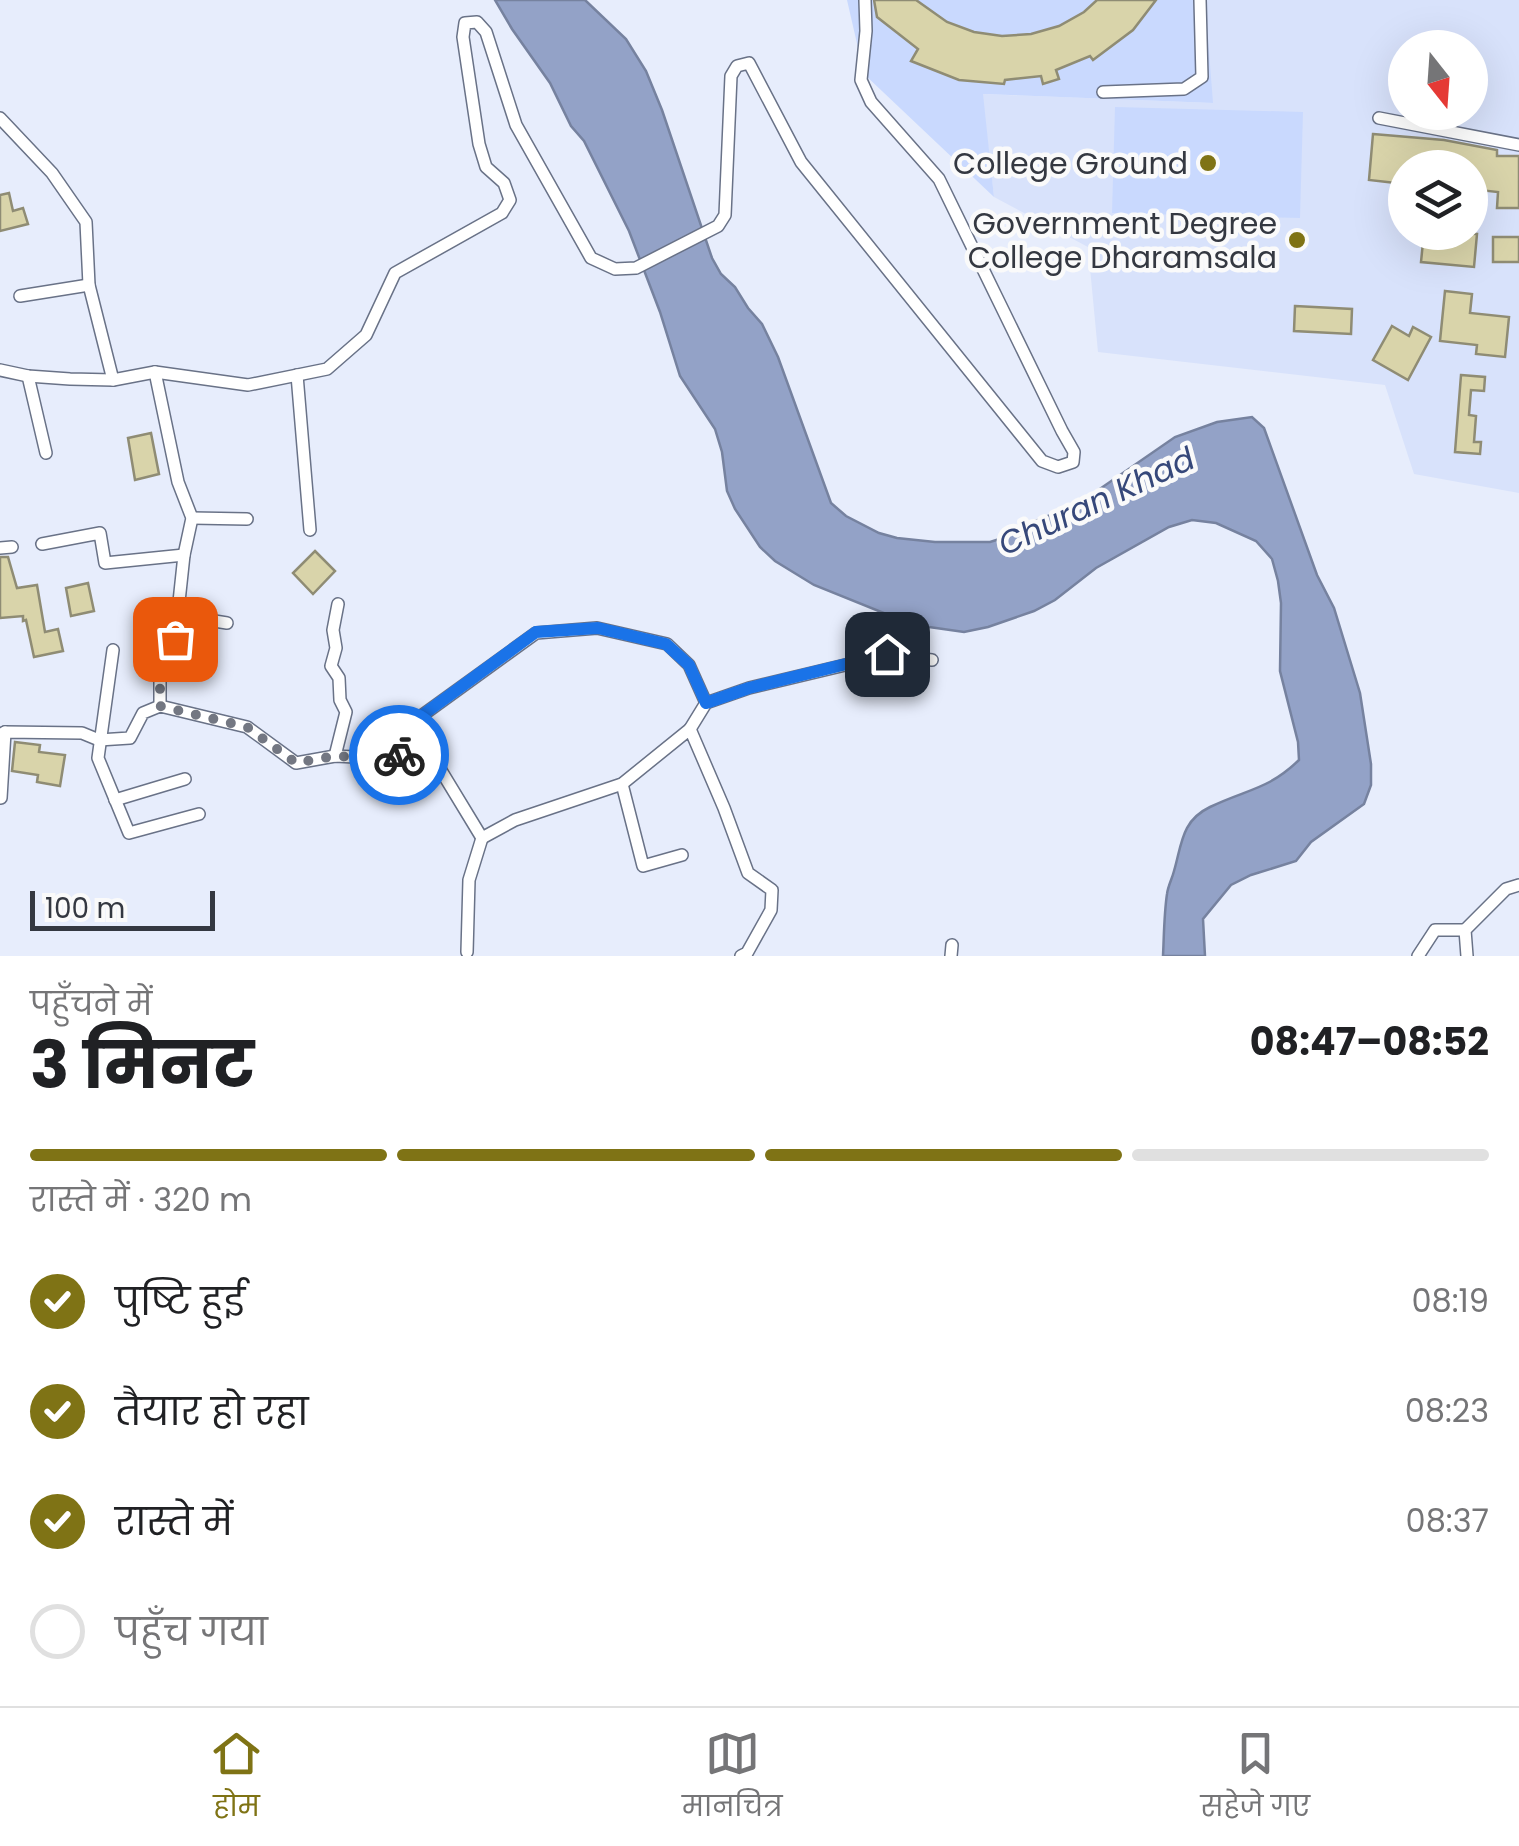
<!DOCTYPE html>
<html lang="hi">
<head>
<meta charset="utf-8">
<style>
  body { margin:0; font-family:Poppins,"Noto Sans Devanagari",sans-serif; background:#f2f2f2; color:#202124; height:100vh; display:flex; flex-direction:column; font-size:38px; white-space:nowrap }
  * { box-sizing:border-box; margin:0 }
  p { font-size:32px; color:#757577 }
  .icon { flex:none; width:55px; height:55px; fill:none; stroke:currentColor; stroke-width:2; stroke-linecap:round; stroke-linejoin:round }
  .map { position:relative; height:956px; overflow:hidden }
  .side { display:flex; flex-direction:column; background:#fff; flex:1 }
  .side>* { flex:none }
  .needle { width:65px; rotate:163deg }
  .tools { position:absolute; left:1388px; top:30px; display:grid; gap:20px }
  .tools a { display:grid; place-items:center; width:100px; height:100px; border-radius:50%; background:#fff; box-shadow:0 10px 40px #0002; font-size:50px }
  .scale { position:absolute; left:30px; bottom:25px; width:185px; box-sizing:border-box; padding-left:10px; border:5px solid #343841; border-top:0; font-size:28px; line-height:35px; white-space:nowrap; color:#343841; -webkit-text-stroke:8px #fafafa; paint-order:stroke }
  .pin { position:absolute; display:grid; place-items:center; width:85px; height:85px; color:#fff; margin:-42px; border-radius:20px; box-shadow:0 5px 15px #0006 }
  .courier { position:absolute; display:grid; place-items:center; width:100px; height:100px; margin:-50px; border:8px solid #1a73e8; border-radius:50%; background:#fff; color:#222; box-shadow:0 2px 12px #0007 }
  .head em { font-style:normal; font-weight:700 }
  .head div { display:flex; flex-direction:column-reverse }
  .head { display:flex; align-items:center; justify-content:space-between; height:170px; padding:0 30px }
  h1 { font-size:65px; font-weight:700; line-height:75px }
  .bar { display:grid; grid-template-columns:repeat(4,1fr); gap:15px 10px; align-content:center; height:120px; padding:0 30px }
  .bar i { height:12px; border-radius:8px; background:#e0e0e0 }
  .bar .active { background:#7f7315 }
  .bar p { grid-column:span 4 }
  ol { padding:0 30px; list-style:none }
  li { display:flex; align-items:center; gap:30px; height:110px }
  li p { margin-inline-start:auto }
  li .icon { padding:10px; border-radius:50%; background:#7f7315; color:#fff; stroke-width:4 }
  li:last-child { color:#757577 }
  li i { width:55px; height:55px; border:5px solid #e0e0e0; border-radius:50% }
  .tabs { display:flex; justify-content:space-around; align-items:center; height:140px; border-top:2px solid #e0e0e0; background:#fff; font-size:28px; color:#757577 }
  .tabs a { display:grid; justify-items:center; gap:5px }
  .tabs .active { color:#7f7315 }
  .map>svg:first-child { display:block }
</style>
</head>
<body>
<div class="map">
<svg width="1519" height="956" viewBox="0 0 1519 956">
  <rect width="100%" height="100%" fill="#e7edfc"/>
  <path fill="#d8e2fb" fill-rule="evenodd" d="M1205,0H1519V493L1414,474L1385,385L1098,352L1088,247L994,197L982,94L1212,103ZM1405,48H1470V112H1405ZM1405,168H1470V232H1405Z"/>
  <g fill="#c9d9fe">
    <polygon points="847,0 1205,0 1213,103 983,94 994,197 864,74"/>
    <polygon points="1115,107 1303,112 1300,218 1112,213"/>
  </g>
  <path fill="#93a2c7" stroke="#76829f" stroke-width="2.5" d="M495,0H585L626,39L646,71L662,110L712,258L721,274L735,287L748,308L762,324L778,357L831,503L846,516L879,533L897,538L935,542H990L1009,536L1025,525L1078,504L1175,437L1217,422L1252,417L1264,428L1317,575L1334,608L1360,693L1371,764V785L1364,804L1311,842L1296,861L1251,875L1231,885L1203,919L1205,956H1163C1164,936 1164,914 1167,894C1168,886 1172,879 1174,871C1182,844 1181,821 1210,807C1247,789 1268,790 1299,760L1298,742L1280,671L1281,603L1278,581L1272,559L1256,541L1216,523L1192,520L1169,527L1096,568L1055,600L1034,611L988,627L964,632L922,626L901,620L814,585L775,561L760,547L735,509L727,491L722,452L715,429L680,376L660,312L629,231L584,141L571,126L550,83L512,29Z"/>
  <g fill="#d9d4aa" stroke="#8f8c74" stroke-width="2.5">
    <polygon points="874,0 916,0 947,22 974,32 1002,36 1031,34 1059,26 1084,12 1097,0 1156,0 1133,30 1093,60 1090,56 1056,70 1059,79 1043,84 1041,76 1005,80 1004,84 959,80 911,61 918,49 877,17"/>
    <polygon points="1373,134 1444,140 1497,150 1497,156 1519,156 1519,208 1497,208 1498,192 1470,189 1470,168 1405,168 1405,184 1369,180"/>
    <polygon points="9,193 13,211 23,208 28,224 0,231 0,195"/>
    <polygon points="1424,232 1477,234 1474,267 1421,262"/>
    <rect x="1493" y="237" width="26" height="25"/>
    <polygon points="1445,291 1472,294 1470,313 1509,317 1505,357 1476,354 1477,345 1440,341"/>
    <polygon points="1295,306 1352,309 1351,334 1294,331"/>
    <polygon points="1392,326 1409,336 1413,327 1431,337 1408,380 1373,360"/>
    <polygon points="1461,375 1485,377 1484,391 1471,390 1469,415 1476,416 1474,442 1481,442 1480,454 1455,452"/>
    <polygon points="151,433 159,474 135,480 128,438"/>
    <polygon points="315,551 335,571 313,594 293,573"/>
    <polygon points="0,557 8,557 17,588 37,585 45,632 58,629 63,651 34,657 26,620 23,621 23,616 0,618"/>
    <polygon points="88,583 94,611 71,616 66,588"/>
    <polygon points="15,742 40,745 39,752 65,755 60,786 37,782 38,775 12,771"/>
  </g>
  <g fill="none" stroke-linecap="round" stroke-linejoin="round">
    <g stroke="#697287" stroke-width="14">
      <g id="minor">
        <polyline points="1103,92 1184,89 1202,77 1200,0"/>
        <polyline points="0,118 52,173 86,222 89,285 113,380"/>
        <polyline points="1379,118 1519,145"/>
        <polyline points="20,296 89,285"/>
        <polyline points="0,370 28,376 70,379 113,380 155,372 248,385 327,369 366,335 395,273 502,213 510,200 504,183 486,167 479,144 463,37 465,23 477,22 486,32 516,125 591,258 615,269 636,268 718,226 725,215 731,76 737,66 749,63 801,162 1042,461 1058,467 1073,462 1074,452 1062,431 939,179 871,102 861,80 866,31 865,0"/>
        <polyline points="155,372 178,482 192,518 184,555 175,639 160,664 160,706"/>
        <polyline points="297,375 310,530"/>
        <polyline points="28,376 46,453"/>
        <polyline points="192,518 247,519"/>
        <polyline points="42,544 100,533 105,563 184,555"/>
        <polyline points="0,548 12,547"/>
        <polyline points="177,615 227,623"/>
        <polyline points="113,650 98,758 129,833 199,814"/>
        <polyline points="690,729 706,703 749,688 887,655 932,660"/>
        <polyline points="0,735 5,732 82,733 99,740 130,738 143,713 160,706 247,727 296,763 335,756 394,759 413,746 434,759 482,838 515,820 622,784 690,729 724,808 748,873 772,890 771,910 747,953 741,956"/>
        <polyline points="413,746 413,722 536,633 597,628 667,644 689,665 706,703"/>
        <polyline points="335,756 346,712 340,700 339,678 331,666 336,648 333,630 338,604"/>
        <polyline points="622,784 643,866 682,855"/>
        <polyline points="1,798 5,732"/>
        <polyline points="115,800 185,779"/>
        <polyline points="467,952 469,880 482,838"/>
        <polyline points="951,956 952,945"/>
        <polyline points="1418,956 1435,930 1465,930"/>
        <polyline points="1467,956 1465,930 1506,889 1519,885"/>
      </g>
    </g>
    <use href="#minor" stroke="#fff" stroke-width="11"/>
  </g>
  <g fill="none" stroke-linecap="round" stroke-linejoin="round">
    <polyline stroke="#737782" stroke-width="10" stroke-dasharray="0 18" points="175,639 160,664 160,706 247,727 296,763 335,756 394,759 399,755"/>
    <polyline stroke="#1a73e8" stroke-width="12" points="399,755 413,746 413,722 536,632 598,628 666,644 689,665 706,703 749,688 887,654"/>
  </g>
  <g fill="#7f7315" stroke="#fafafa" stroke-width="4">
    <circle cx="1208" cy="163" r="10"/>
    <circle cx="1297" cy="240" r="10"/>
  </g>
  <g text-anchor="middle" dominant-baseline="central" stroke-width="9" stroke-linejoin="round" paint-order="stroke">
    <g font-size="30" fill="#343841" stroke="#fafafa" text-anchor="end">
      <text x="1188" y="163">College Ground</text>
      <text x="1277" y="223">Government Degree<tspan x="1277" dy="34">College Dharamsala</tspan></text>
    </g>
    <g font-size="32" font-style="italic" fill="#36487a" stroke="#fafafa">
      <text transform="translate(1096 501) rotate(-25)">Churan Khad</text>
    </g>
  </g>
</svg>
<div class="tools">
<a><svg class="needle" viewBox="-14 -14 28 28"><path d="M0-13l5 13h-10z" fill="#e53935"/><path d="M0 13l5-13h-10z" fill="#757577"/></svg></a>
<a><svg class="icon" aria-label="layers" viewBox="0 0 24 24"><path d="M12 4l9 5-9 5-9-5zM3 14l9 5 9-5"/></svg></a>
</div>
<div class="scale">100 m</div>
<div class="pin" style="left:175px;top:639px;background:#ea580c"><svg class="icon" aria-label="bag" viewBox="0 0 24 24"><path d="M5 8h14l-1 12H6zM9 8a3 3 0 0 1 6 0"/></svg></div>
<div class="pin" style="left:887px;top:654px;background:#1f2937"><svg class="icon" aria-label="home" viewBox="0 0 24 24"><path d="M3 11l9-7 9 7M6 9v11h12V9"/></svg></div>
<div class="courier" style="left:399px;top:755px"><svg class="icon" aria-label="bike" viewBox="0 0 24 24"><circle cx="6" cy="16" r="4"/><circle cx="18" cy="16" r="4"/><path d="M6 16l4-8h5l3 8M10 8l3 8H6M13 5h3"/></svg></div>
</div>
<section class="side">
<div class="head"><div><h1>3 मिनट</h1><p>पहुँचने में</p></div><em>08:47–08:52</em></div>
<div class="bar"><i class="active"></i><i class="active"></i><i class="active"></i><i></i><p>रास्ते में · 320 m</p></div>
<ol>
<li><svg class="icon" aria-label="check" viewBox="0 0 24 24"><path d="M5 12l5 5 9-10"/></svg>पुष्टि हुई<p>08:19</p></li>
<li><svg class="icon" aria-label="check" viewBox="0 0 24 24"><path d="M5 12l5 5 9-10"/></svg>तैयार हो रहा<p>08:23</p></li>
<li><svg class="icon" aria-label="check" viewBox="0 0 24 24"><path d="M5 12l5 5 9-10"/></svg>रास्ते में<p>08:37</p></li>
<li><i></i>पहुँच गया</li>
</ol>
</section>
<nav class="tabs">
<a class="active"><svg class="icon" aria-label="home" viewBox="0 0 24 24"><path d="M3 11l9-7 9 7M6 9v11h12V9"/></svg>होम</a>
<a><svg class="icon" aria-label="map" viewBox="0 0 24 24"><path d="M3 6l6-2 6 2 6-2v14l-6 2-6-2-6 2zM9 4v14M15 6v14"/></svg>मानचित्र</a>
<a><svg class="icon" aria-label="saved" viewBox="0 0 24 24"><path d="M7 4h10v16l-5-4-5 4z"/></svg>सहेजे गए</a>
</nav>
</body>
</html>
